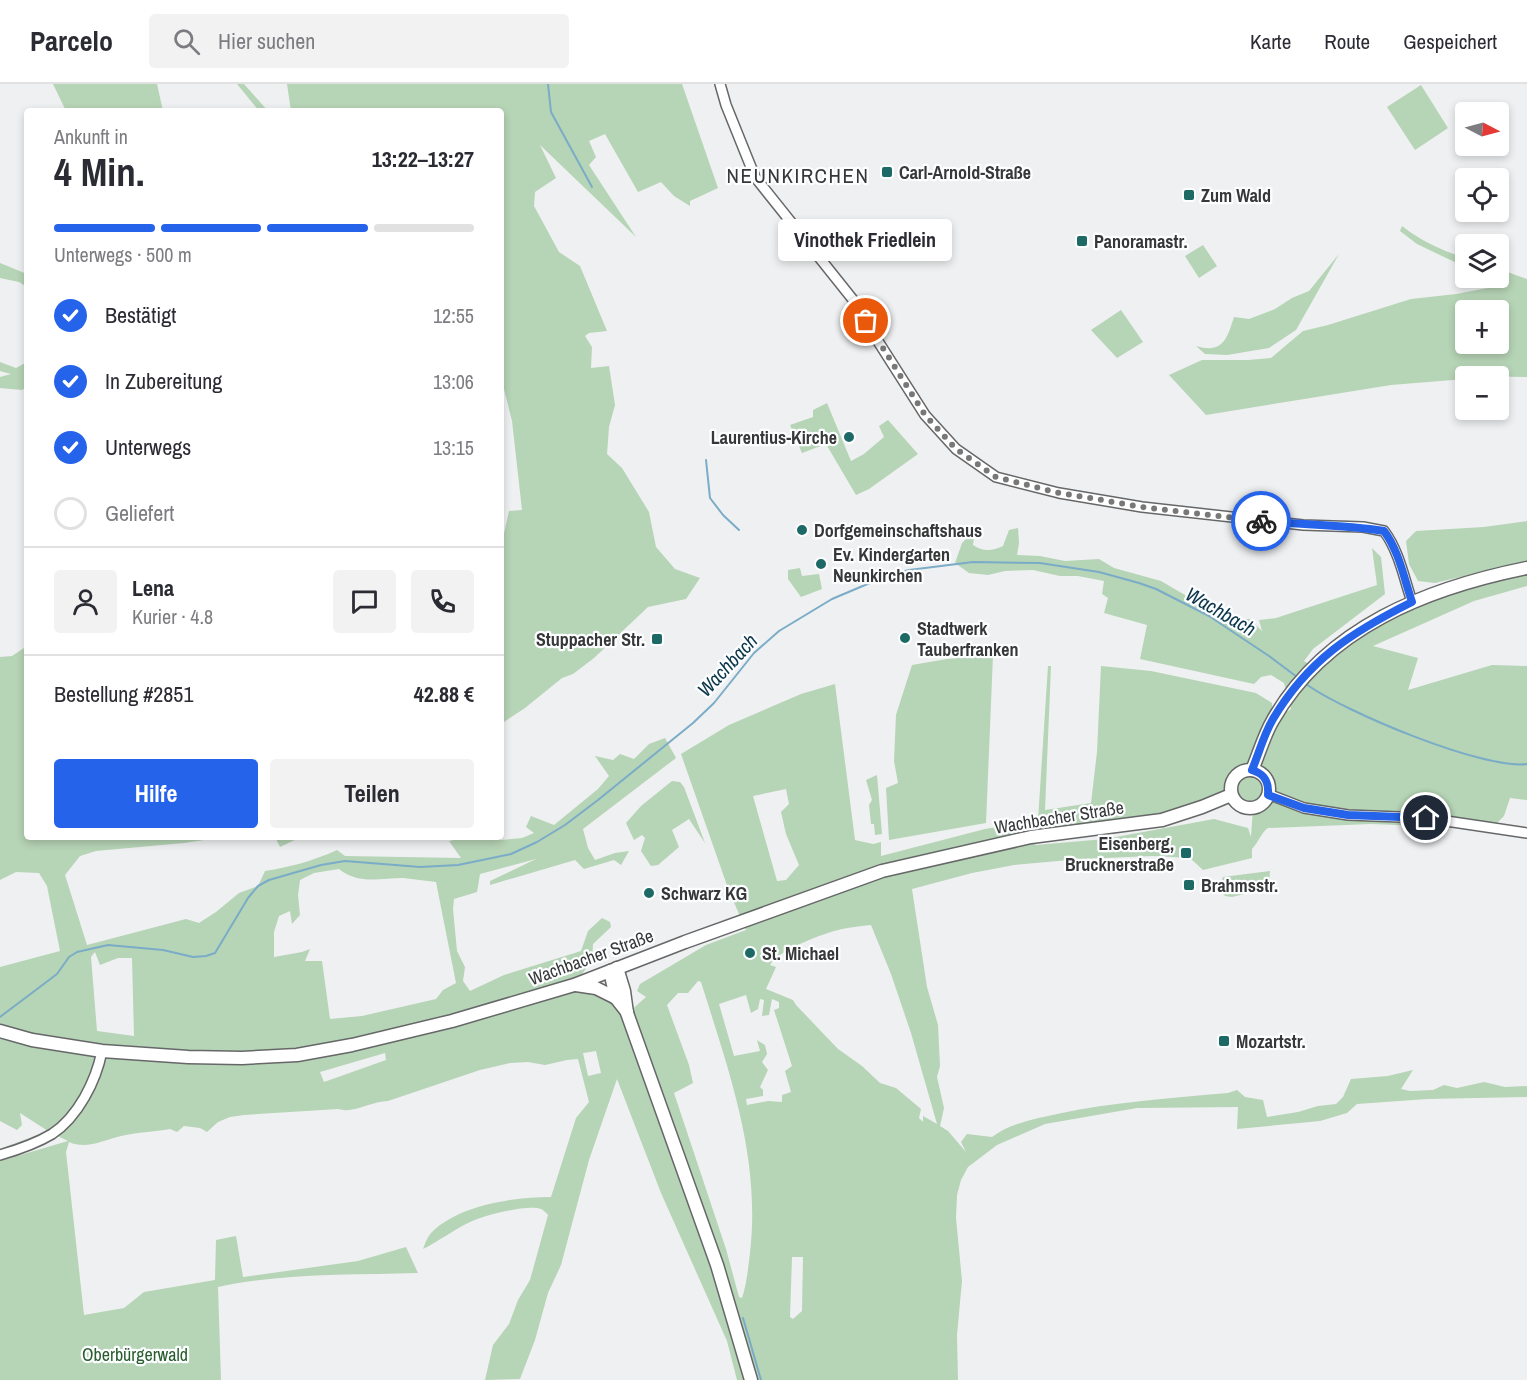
<!DOCTYPE html>
<html lang="de">
<head>
<meta charset="utf-8">
<style>
  body { margin:0; font-family:"Archivo Narrow",sans-serif; background:#f2f2f3; color:#2b2b33; height:100vh; display:flex; flex-direction:column; font-size:22px; white-space:nowrap }
  * { box-sizing:border-box; margin:0 }
  p { font-size:20px; color:#7c7c81 }
  .icon { flex:none; width:33px; height:33px; fill:none; stroke:currentColor; stroke-width:2; stroke-linecap:round; stroke-linejoin:round }
  .map { position:relative; flex:1; overflow:hidden }
  .details { position:absolute; left:24px; top:24px; width:480px; height:732px; display:flex; flex-direction:column; background:#fff; border-radius:6px; box-shadow:0 3px 9px #0003 }
  .details>* { flex:none }
  .needle { width:39px; rotate:96deg }
  .tools { position:absolute; left:1455px; top:18px; display:grid; gap:12px }
  .tools a { display:grid; place-items:center; width:54px; height:54px; border-radius:6px; background:#fff; box-shadow:0 3px 9px #0003; font-size:30px }
  .pin { position:absolute; display:grid; place-items:center; width:51px; height:51px; color:#fff; margin:-26px; border:3px solid #fff; border-radius:50%; box-shadow:0 2px 6px #0007 }
  .courier { position:absolute; display:grid; place-items:center; width:60px; height:60px; margin:-30px; border:4px solid #2563eb; border-radius:50%; background:#fff; color:#222; box-shadow:0 2px 8px #0007 }
  .bubble { position:absolute; height:42px; border-radius:6px; background:#fff; box-shadow:0 3px 9px #0003; font-size:20px; font-weight:800; line-height:42px; text-align:center }
  .head em { font-style:normal; font-weight:800 }
  .head div { display:flex; flex-direction:column-reverse }
  .head { display:flex; align-items:center; justify-content:space-between; height:102px; padding:0 30px }
  h1 { font-size:39px; font-weight:800; line-height:45px }
  .bar { display:grid; grid-template-columns:repeat(4,1fr); gap:9px 6px; align-content:center; height:72px; padding:0 30px }
  .bar i { height:8px; border-radius:4px; background:#e1e1e2 }
  .bar .selected { background:#2563eb }
  .bar p { grid-column:span 4 }
  .line { display:flex; align-items:center; gap:15px; padding:0 30px; border-top:2px solid #e1e1e2 }
  .line div { flex:1 }
  .round { display:grid; place-items:center; flex:none; width:63px; height:63px; border-radius:6px; background:#f2f2f3 }
  ol { padding:0 30px; list-style:none }
  li { display:flex; align-items:center; gap:18px; height:66px }
  li p { margin-inline-start:auto }
  li .icon { padding:6px; border-radius:50%; background:#2563eb; color:#fff; stroke-width:4 }
  li:last-child { color:#7c7c81 }
  li i { width:33px; height:33px; border:3px solid #e1e1e2; border-radius:50% }
  .primary-button { display:flex; gap:12px; margin-top:auto; padding:12px 30px }
  .primary-button a { flex:1; height:69px; border-radius:6px; background:#2563eb; color:#fff; font-size:24px; font-weight:800; line-height:69px; text-align:center }
  .primary-button a+a { background:#f2f2f3; color:#2b2b33 }
  header { display:flex; align-items:center; gap:36px; box-sizing:border-box; height:84px; padding:0 30px; background:#fff; border-bottom:2px solid #e1e1e2 }
  header strong { font-size:28px }
  nav { display:flex; gap:33px; margin-inline-start:auto; font-size:21px }
  .search { width:420px; height:54px; background:#f2f2f3; display:flex; align-items:center; gap:15px; box-sizing:border-box; padding:0 21px; border-radius:6px; color:#7c7c81; font-size:22px }
  .map>svg:first-child { display:block }
</style>
</head>
<body>
<header>
<strong>Parcelo</strong>
<div class="search"><svg class="icon" aria-label="search" viewBox="0 0 24 24"><circle cx="10" cy="10" r="6"/><path d="M15 15l6 6"/></svg>Hier suchen</div>
<nav><a>Karte</a><a>Route</a><a>Gespeichert</a></nav>
</header>
<div class="map">
<svg width="1527" height="1296" viewBox="0 0 1527 1296">
  <rect width="100%" height="100%" fill="#eff0f1"/>
  <g fill="#b6d4b6" fill-rule="evenodd">
    <polygon points="53,0 157,0 163,27 66,27"/>
    <polygon points="237,0 244,0 268,27 259,27"/>
    <polygon points="287,0 682,0 718,104 690,117 690,122 674,112 661,98 638,108 605,50 589,57 596,73 589,81 636,153 540,61 556,94 535,108 534,122 559,168 580,182 607,247 589,249 585,252 592,263 591,284 609,282 615,321 609,343 607,370 622,384 649,428 656,463 675,485 700,494 686,515 648,523 594,574 573,590 562,594 525,624 501,640 501,463 509,427 522,426 512,337 501,293 501,27 291,27"/>
    <polygon points="1421,1 1448,44 1415,66 1387,23"/>
    <path d="M1402,142C1421,157 1443,167 1465,174V183L1417,160L1400,147Z"/>
    <polygon points="1203,161 1217,182 1199,194 1185,172"/>
    <path d="M1339,170L1296,246L1269,264L1227,271L1205,270L1196,262C1223,270 1227,255 1234,233L1249,235L1275,225L1292,214L1309,207Z"/>
    <polygon points="0,179 27,190 27,203 19,198 0,194"/>
    <path d="M1499,185L1527,195V293L1466,292L1465,295L1391,301L1206,331L1169,291L1202,276H1248L1271,274L1303,247L1328,241L1411,215L1456,210L1498,202L1484,194H1498ZM1466,226H1498V260H1466Z"/>
    <polygon points="1121,226 1143,258 1117,274 1091,246"/>
    <polygon points="0,278 16,284 27,278 27,303 22,306 0,304 0,293 11,290 0,287"/>
    <polygon points="827,319 851,377 864,370 884,353 879,342 888,336 918,370 869,405 856,411 826,360 802,369 790,341 813,333 813,326"/>
    <polygon points="1527,437 1527,477 1435,499 1418,497 1409,480 1406,457 1416,447 1484,443"/>
    <path d="M1018,444L1019,459L1017,471L1040,472L1065,477L1099,475L1114,484L1161,497L1226,535H1250L1262,547L1259,536L1276,534L1377,501L1372,464L1381,473L1385,510L1313,565L1304,577L1318,586L1334,563L1412,518L1527,484V502L1474,517L1373,562L1418,574L1408,606L1492,581L1527,582V716L1510,714L1504,732L1493,743L1426,734L1423,742L1371,740L1268,744C1260,750 1259,758 1252,765V774L1203,786L1190,774L1153,772L1080,775L1014,781L972,789L912,805L927,903L938,941L940,982L937,993L944,1024L940,1042L948,1047L966,1068L961,1058L967,1050L992,1053C1010,1039 1035,1035 1057,1030C1113,1018 1171,1014 1228,1009L1237,1006L1245,1013L1263,1016L1267,1033L1298,1028L1318,1022L1336,1020L1343,1013L1351,995L1388,992L1413,986L1401,1005L1410,1007L1433,1006L1444,1001L1457,1004L1484,998L1505,1003L1527,1002V1013L1427,1015L1357,1020L1347,1029L1320,1037L1237,1045L1238,1023L1137,1024L1045,1040L997,1061L968,1083L961,1096L957,1111L956,1134L962,1197L957,1251L958,1296H737L727,1257L661,1109L617,995L589,1076L561,1181L548,1209L535,1256L520,1295L485,1296L493,1261L509,1240L518,1216L530,1196L548,1131C548,1130 542,1125 541,1125C527,1120 481,1132 468,1139C452,1147 439,1157 423,1165C425,1159 428,1152 432,1148C460,1121 514,1113 551,1113L576,1034L589,1018L578,975L567,976L545,981L528,978L510,979L480,986L388,1017C371,1017 354,1030 338,1025L244,1031L230,1033L218,1038L207,1048L200,1044L184,1042L177,1048L170,1045C154,1048 137,1048 121,1052C103,1056 87,1066 69,1058L66,1068L84,1231L124,1224L144,1208L215,1196L216,1156L236,1152L243,1193L358,1177L406,1163L418,1189C351,1191 283,1189 218,1203L221,1296H0V1077L68,1057L52,1049L0,1071V1065L48,1047L20,1029L22,1041L17,1046L0,1037V883L60,867L47,802L39,789L16,788L0,796V573L12,572L27,562V753H224L184,759L96,767L80,772L65,791L87,861L186,835L199,839L216,828L239,809L258,802L265,787C290,783 313,777 337,766L345,772L461,774L449,757L469,753H499L501,756L522,754L534,749L526,743L531,732L554,741L598,705L609,692L595,672L613,676L620,670L634,675L649,660L665,654L676,674L583,745L588,764L595,776L615,769L629,767L621,781L614,776L584,785L575,776L490,801V797L536,775L480,790L477,808L454,815L453,825L457,867L465,883L463,897L470,907L504,891L581,867L588,847L602,834L610,838L611,843L593,860L592,877L575,899L596,904L628,929L646,913L637,907L640,900L706,861L746,846L729,807L681,670L729,641L801,610L835,600L855,756L873,760L881,758V772L985,745L1038,736L1048,582H1051L1045,726L1091,719L1097,668L1101,582L1151,587L1256,609L1272,619L1273,636L1291,625L1284,599L1271,591L1261,593L1254,600L1140,575L1147,541L1104,529L1108,514L1102,510L1104,497L1078,492H1060L1033,486L1005,487L988,491L969,489L955,479L962,459L975,446L973,461C983,468 992,467 1003,462L1009,446ZM1269,703L1302,722L1301,723L1266,716ZM786,705L789,720L781,728L786,750L799,781L786,796L777,797L753,712ZM1231,709L1238,720L1253,724L1251,753L1248,744L1214,735L1105,755L1036,761L1028,755L1202,723ZM339,785C359,801 380,794 403,794C414,795 425,797 436,798L456,899L443,906L436,915L362,932L330,935L322,877H305L310,865L302,868L274,873V848L279,832L290,827L292,840L300,831L298,811L300,796L314,789ZM871,841L891,890L911,949L937,1040L923,1032V1038L919,1034L921,1025L896,1004L880,999L862,982L838,965L796,921L793,916L766,905L776,883L770,881C778,866 824,849 842,845C851,843 861,842 871,841ZM95,868L100,881L118,874H132L134,952L97,947L91,873ZM698,897L701,898C729,988 761,1073 750,1169C748,1184 747,1199 742,1214L739,1213L726,1165L674,1009L693,999L689,981L667,921L678,909H688ZM746,911L751,929L758,925L760,915L764,916L762,932L769,931L772,915L779,918V924L774,926L792,982L785,987L791,1008L782,1011V1018L768,1017L747,1021L746,1015L763,1012V1006L760,1003L768,986L762,978L767,970L765,961L757,956L760,967L734,972L719,920ZM596,967L601,989L588,992L583,969ZM385,969L386,976L324,998L320,988ZM792,1173H803L802,1227L793,1235L790,1233Z"/>
    <polygon points="800,484 802,492 819,490 822,505 801,513 788,495 788,486"/>
    <polygon points="993,571 986,739 889,756 886,704 898,699 894,677 896,631 912,581 947,575"/>
    <polygon points="877,691 882,750 875,751 874,740 871,740 869,721 872,716 866,696"/>
    <polygon points="672,697 680,698 684,703 705,759 689,735 672,746 679,763 658,781 651,782 641,767 645,754 642,751 634,756 626,739 641,722"/>
    <polygon points="275,753 301,753 280,763"/>
    <polygon points="1270,787 1269,804 1232,813 1225,812 1218,804 1223,793"/>
  </g>
  <g fill="none" stroke-linecap="round" stroke-linejoin="round">
    <g stroke="#7bacc7" stroke-width="2">
      <polyline points="548,0 551,28 592,103"/>
      <polyline points="706,376 710,414 723,431 739,446"/>
      <path d="M1306,600C1343,627 1483,686 1527,680"/>
      <polyline points="0,933 57,890 69,873 77,868 108,861 163,866 193,873 206,872 215,869 248,814 258,802 269,796 321,781 345,777 420,783 458,781 511,770 537,758 565,741 598,716 693,639 714,619 754,569 779,547 832,515 884,493 909,486 973,478 1040,479 1099,488 1139,499 1156,505 1209,532 1269,572 1297,593"/>
      <polyline points="743,1234 761,1296"/>
    </g>
    <g stroke="#666768" stroke-width="12">
      <g id="minor">
        <path d="M720,0L726,21L755,93L858,222L874,251L925,331L956,365L996,393L1059,409L1142,423L1303,441L1363,443L1384,447C1399,467 1404,494 1412,518"/>
        <polyline points="1268,710 1304,724 1348,731 1426,734 1527,749"/>
        <path d="M0,1071C17,1066 37,1059 52,1050C78,1033 96,997 102,967"/>
      </g>
    </g>
    <g stroke="#666768" stroke-width="15">
      <g id="major">
        <path d="M1252,686C1259,670 1264,651 1273,636C1326,543 1428,504 1527,484"/>
        <circle cx="1250" cy="705" r="19"/>
        <polyline points="617,884 624,907 627,929 717,1181 751,1296"/>
        <polyline points="610,887 616,914 627,928"/>
        <polyline points="576,901 596,904 616,914"/>
        <polyline points="0,947 32,956 102,967 188,973 242,974 297,971 352,961 452,937 574,901 685,858 882,787 1031,753 1162,736 1202,723 1231,711"/>
      </g>
    </g>
    <use href="#minor" stroke="#fff" stroke-width="9"/>
    <use href="#major" stroke="#fff" stroke-width="12"/>
  </g>
  <g fill="none" stroke-linecap="round" stroke-linejoin="round">
    <polyline stroke="#787879" stroke-width="6" stroke-dasharray="0 10.8" points="866,237 925,331 956,365 996,393 1059,409 1090,414 1142,423 1261,437"/>
    <path stroke="#2563eb" stroke-width="8" d="M1261,437C1302,441 1343,440 1384,447C1399,467 1404,494 1412,518C1352,548 1308,576 1273,635C1264,650 1259,669 1252,686C1265,690 1269,698 1268,711L1304,724L1348,731L1426,734"/>
  </g>
  <g fill="#1d6965" stroke="#fcfeff" stroke-width="2">
    <rect x="881" y="82" width="12" height="12" rx="3"/>
    <rect x="1183" y="105" width="12" height="12" rx="3"/>
    <rect x="1076" y="151" width="12" height="12" rx="3"/>
    <circle cx="849" cy="353" r="6"/>
    <circle cx="802" cy="446" r="6"/>
    <circle cx="821" cy="480" r="6"/>
    <circle cx="905" cy="554" r="6"/>
    <rect x="651" y="549" width="12" height="12" rx="3"/>
    <rect x="1180" y="763" width="12" height="12" rx="3"/>
    <rect x="1183" y="795" width="12" height="12" rx="3"/>
    <circle cx="649" cy="809" r="6"/>
    <circle cx="750" cy="869" r="6"/>
    <rect x="1218" y="951" width="12" height="12" rx="3"/>
  </g>
  <g text-anchor="middle" dominant-baseline="central" stroke-width="4.5" stroke-linejoin="round" paint-order="stroke">
    <g font-size="18" font-weight="bold" fill="#383838" stroke="#fcfeff" text-anchor="start">
      <text x="899" y="88">Carl-Arnold-Straße</text>
      <text x="1201" y="111">Zum Wald</text>
      <text x="1094" y="157">Panoramastr.</text>
      <text x="837" y="353" text-anchor="end">Laurentius-Kirche</text>
      <text x="814" y="446">Dorfgemeinschaftshaus</text>
      <text x="833" y="470">Ev. Kindergarten<tspan x="833" dy="21">Neunkirchen</tspan></text>
      <text x="917" y="544">Stadtwerk<tspan x="917" dy="21">Tauberfranken</tspan></text>
      <text x="645" y="555" text-anchor="end">Stuppacher Str.</text>
      <text x="1174" y="759" text-anchor="end">Eisenberg,<tspan x="1174" dy="21">Brucknerstraße</tspan></text>
      <text x="1201" y="801">Brahmsstr.</text>
      <text x="661" y="809">Schwarz KG</text>
      <text x="762" y="869">St. Michael</text>
      <text x="1236" y="957">Mozartstr.</text>
    </g>
    <g font-size="18" fill="#383838" stroke="#fcfeff">
      <text transform="translate(1059 733) rotate(-9)">Wachbacher Straße</text>
      <text transform="translate(591 873) rotate(-20)">Wachbacher Straße</text>
    </g>
    <g font-size="18" fill="#285c2c" stroke="#fcfeff">
      <text x="135" y="1270">Oberbürgerwald</text>
    </g>
    <g font-size="20" font-style="italic" fill="#0b364a" stroke="#fcfeff">
      <text transform="translate(1221 527) rotate(30)">Wachbach</text>
      <text transform="translate(727 581) rotate(-47)">Wachbach</text>
    </g>
    <g font-size="21" letter-spacing="1.5" fill="#383838" stroke="#fcfeff">
      <text x="798" y="91">NEUNKIRCHEN</text>
    </g>
  </g>
</svg>
<div class="tools">
<a><svg class="needle" viewBox="-14 -14 28 28"><path d="M0-13l5 13h-10z" fill="#e53935"/><path d="M0 13l5-13h-10z" fill="#7c7c81"/></svg></a>
<a><svg class="icon" aria-label="locate" viewBox="0 0 24 24"><circle cx="12" cy="12" r="6"/><path d="M12 2v4M12 18v4M2 12h4M18 12h4"/></svg></a>
<a><svg class="icon" aria-label="layers" viewBox="0 0 24 24"><path d="M12 4l9 5-9 5-9-5zM3 14l9 5 9-5"/></svg></a>
<a>+</a>
<a>−</a>
</div>
<div class="pin" style="left:866px;top:237px;background:#ea580c"><svg class="icon" aria-label="bag" viewBox="0 0 24 24"><path d="M5 8h14l-1 12H6zM9 8a3 3 0 0 1 6 0"/></svg></div>
<div class="pin" style="left:1426px;top:734px;background:#1f2937"><svg class="icon" aria-label="home" viewBox="0 0 24 24"><path d="M3 11l9-7 9 7M6 9v11h12V9"/></svg></div>
<div class="courier" style="left:1261px;top:437px"><svg class="icon" aria-label="bike" viewBox="0 0 24 24"><circle cx="6" cy="16" r="4"/><circle cx="18" cy="16" r="4"/><path d="M6 16l4-8h5l3 8M10 8l3 8H6M13 5h3"/></svg></div>
<div class="bubble" style="left:778px;top:135px;width:174px">Vinothek Friedlein</div>
<section class="details">
<div class="head"><div><h1>4 Min.</h1><p>Ankunft in</p></div><em>13:22–13:27</em></div>
<div class="bar"><i class="selected"></i><i class="selected"></i><i class="selected"></i><i></i><p>Unterwegs · 500 m</p></div>
<ol>
<li><svg class="icon" aria-label="check" viewBox="0 0 24 24"><path d="M5 12l5 5 9-10"/></svg>Bestätigt<p>12:55</p></li>
<li><svg class="icon" aria-label="check" viewBox="0 0 24 24"><path d="M5 12l5 5 9-10"/></svg>In Zubereitung<p>13:06</p></li>
<li><svg class="icon" aria-label="check" viewBox="0 0 24 24"><path d="M5 12l5 5 9-10"/></svg>Unterwegs<p>13:15</p></li>
<li><i></i>Geliefert</li>
</ol>
<div class="line" style="height:108px"><a class="round"><svg class="icon" aria-label="person" viewBox="0 0 24 24"><circle cx="12" cy="8" r="4"/><path d="M4 21q1-7 8-7t8 7"/></svg></a><div><b>Lena</b><p>Kurier · 4.8</p></div><a class="round"><svg class="icon" aria-label="chat" viewBox="0 0 24 24"><path d="M4 5h16v11H9l-5 4z"/></svg></a><a class="round"><svg class="icon" aria-label="phone" viewBox="0 0 24 24"><path d="M5 4h4l2 5-3 2q2 4 5 5l2-3 5 2v4C11 20 4 13 5 4z"/></svg></a></div>
<div class="line" style="height:78px"><div>Bestellung #2851</div><b>42.88 €</b></div>
<div class="primary-button"><a>Hilfe</a><a>Teilen</a></div>
</section>
</div>
</body>
</html>
